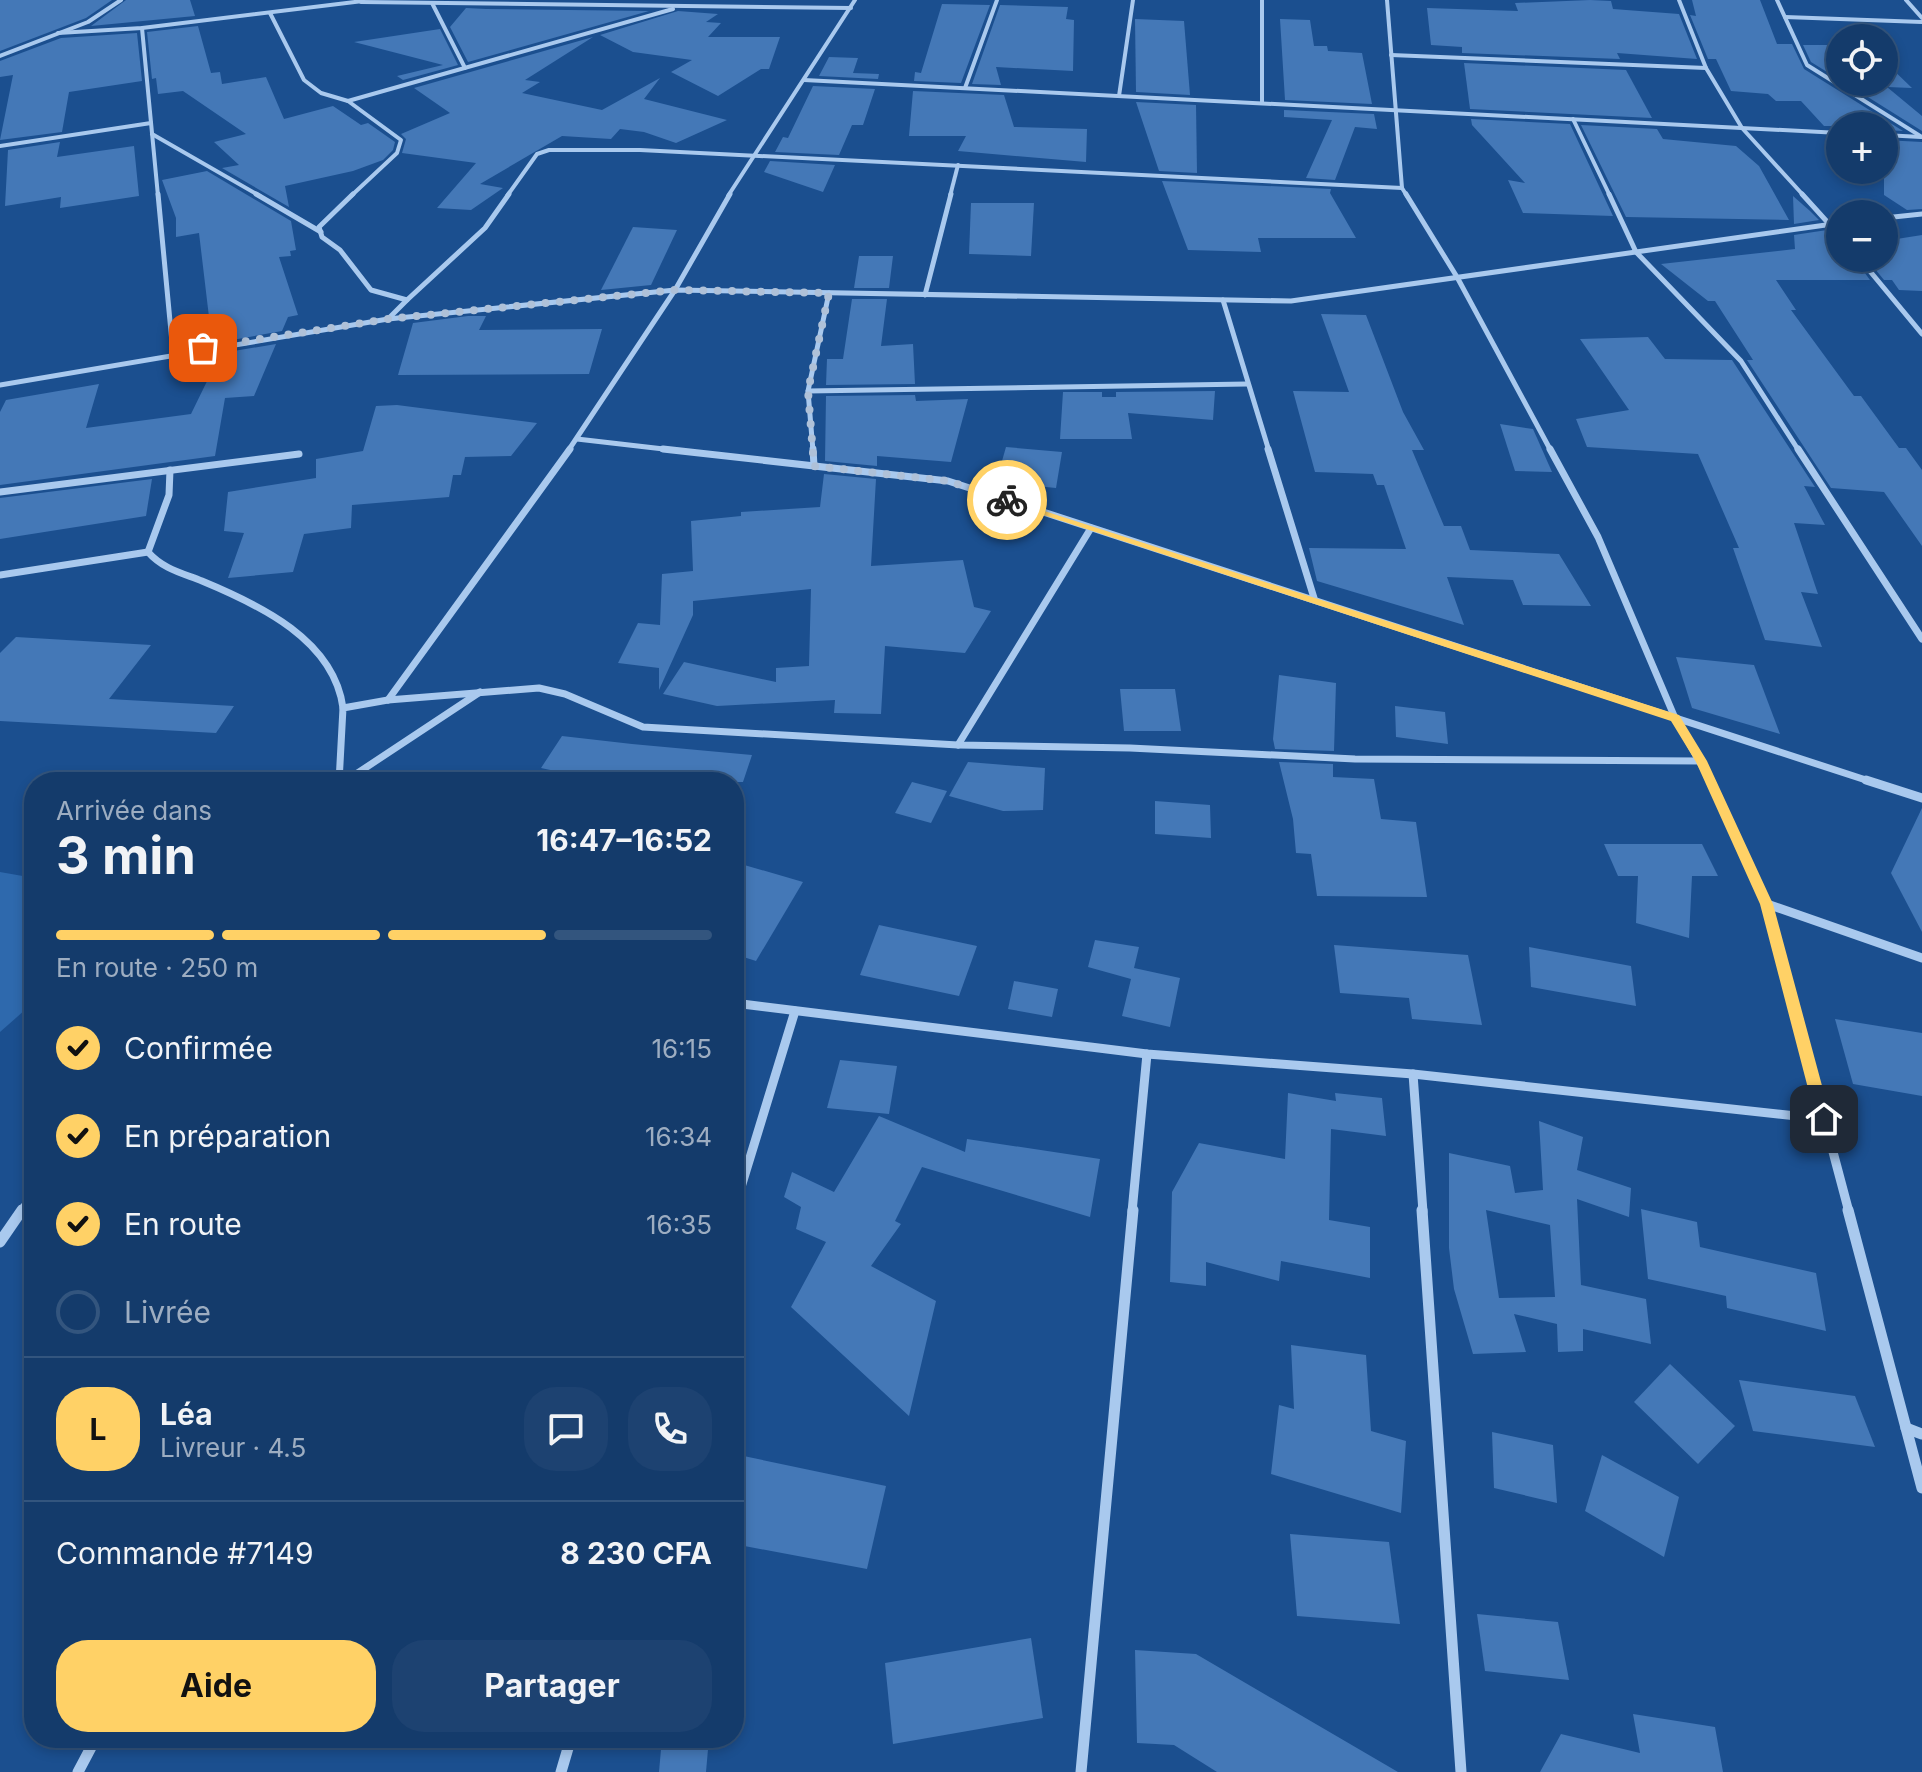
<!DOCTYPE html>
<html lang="fr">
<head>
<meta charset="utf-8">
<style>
  body { margin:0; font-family:Inter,sans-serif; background:#1d4271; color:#f1f3f6; height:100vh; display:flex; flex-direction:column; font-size:30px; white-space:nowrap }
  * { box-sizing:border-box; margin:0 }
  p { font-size:26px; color:#9dadc1 }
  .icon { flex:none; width:44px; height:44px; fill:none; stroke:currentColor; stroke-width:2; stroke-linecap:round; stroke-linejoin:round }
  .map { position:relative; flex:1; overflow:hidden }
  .sheet { position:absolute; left:24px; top:772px; width:720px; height:976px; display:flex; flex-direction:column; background:#143b6b; border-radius:32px; box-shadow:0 4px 12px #0003,0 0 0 2px #33557e }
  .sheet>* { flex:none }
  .controls { position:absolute; left:1826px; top:24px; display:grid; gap:16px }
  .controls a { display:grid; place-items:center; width:72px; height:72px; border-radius:50%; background:#143b6b; box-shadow:0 4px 12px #0003,0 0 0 2px #33557e; font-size:40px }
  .pin { position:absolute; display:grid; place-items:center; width:68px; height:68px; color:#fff; margin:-34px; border-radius:16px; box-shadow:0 4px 12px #0006 }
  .courier { position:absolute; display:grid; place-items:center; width:80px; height:80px; margin:-40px; border:6px solid #ffd166; border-radius:50%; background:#fff; color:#222; box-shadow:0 2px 10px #0007 }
  .headline em { font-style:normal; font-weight:700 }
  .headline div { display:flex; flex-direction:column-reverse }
  .headline { display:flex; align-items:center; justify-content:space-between; height:136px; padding:0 32px }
  h1 { font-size:52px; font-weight:700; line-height:60px }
  .bar { display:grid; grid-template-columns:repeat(4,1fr); gap:12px 8px; align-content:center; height:96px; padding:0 32px }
  .bar i { height:10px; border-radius:6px; background:#33557e }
  .bar .current { background:#ffd166 }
  .bar p { grid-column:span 4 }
  .line { display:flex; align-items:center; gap:20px; padding:0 32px; border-top:2px solid #33557e }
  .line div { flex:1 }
  .round { display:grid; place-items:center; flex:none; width:84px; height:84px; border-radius:32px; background:#1d4271 }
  ol { padding:0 32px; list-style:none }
  li { display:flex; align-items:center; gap:24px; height:88px }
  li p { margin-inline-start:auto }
  li .icon { padding:8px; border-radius:50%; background:#ffd166; color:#111; stroke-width:4 }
  li:last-child { color:#9dadc1 }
  li i { width:44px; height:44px; border:4px solid #33557e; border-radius:50% }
  .action { display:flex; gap:16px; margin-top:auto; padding:16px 32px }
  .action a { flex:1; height:92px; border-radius:32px; background:#ffd166; color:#111; font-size:32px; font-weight:700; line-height:92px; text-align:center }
  .action a+a { background:#1d4271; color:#f1f3f6 }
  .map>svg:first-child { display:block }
</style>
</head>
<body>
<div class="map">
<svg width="1922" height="1772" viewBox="0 0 1922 1772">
  <rect width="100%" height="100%" fill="#1b4f8f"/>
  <polygon fill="#2e69ad" points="0,872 34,878 34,1002 0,1032"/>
  <g fill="#4478b7" fill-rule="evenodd">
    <polygon points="0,0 112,0 86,18 0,51"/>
    <polygon points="126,0 190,0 195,16 91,26"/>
    <polygon points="1590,0 1611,1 1613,9 1679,14 1697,59 1617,53 1620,59 1462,53 1462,47 1431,45 1427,8 1518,11 1515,3"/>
    <polygon points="1692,0 1760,0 1777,44 1792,44 1804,69 1903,131 1884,130 1884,126 1824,126 1801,101 1776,101 1768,94 1731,91 1716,59 1708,59 1690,15 1696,16"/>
    <polygon points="942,4 990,5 961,83 914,81 915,72 921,73"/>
    <polygon points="1000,5 1068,7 1066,19 1074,20 1073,71 996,67 1001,85 972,84"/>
    <polygon points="466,8 486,9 649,11 468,62 450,27"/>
    <polygon points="678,11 718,14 706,22 721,23 708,37 780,37 769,69 761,69 718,96 671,72 692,60 633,52 600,35"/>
    <polygon points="1135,19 1184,21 1190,95 1136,92"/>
    <polygon points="1280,19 1310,20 1314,46 1327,46 1328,51 1362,53 1372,104 1285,100"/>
    <polygon points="198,26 211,73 220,72 222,84 266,77 284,119 333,106 361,125 368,123 395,142 393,150 383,160 353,171 285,186 289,207 222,168 239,165 214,142 246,134 183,91 158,94 156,78 152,79 147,32"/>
    <polygon points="440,29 458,65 403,80 397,76 443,65 354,42"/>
    <polygon points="137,33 142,81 69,92 62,132 0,140 13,75 0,77 0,61 61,38"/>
    <polygon points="593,37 525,80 540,82 522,93 602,110 660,78 644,99 727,120 676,143 644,132 620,129 611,139 562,136 480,184 503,188 471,210 437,208 476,163 402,153 406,139 401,134 450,113 414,88"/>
    <polygon points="1803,45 1840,45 1840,80 1811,62"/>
    <polygon points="829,57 858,58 853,73 879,74 878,79 819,76"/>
    <polygon points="1884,61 1912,88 1887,87 1922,116 1922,131 1844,82 1884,82"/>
    <polygon points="1464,63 1626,70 1652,118 1470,109"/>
    <polygon points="813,86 875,89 863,125 852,125 839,155 775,152 783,137 788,138"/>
    <polygon points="913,91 1004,95 1014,127 1087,129 1086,162 958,151 966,136 909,136"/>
    <polygon points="1136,102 1196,105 1197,173 1159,171"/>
    <polygon points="1284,110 1374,114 1377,129 1355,127 1335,180 1306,178 1332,120 1284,117"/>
    <polygon points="1471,119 1570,124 1613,216 1523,213 1508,180 1525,183 1472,125"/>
    <polygon points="1581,125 1657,129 1663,139 1736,146 1759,166 1789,220 1626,217"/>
    <polygon points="1884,140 1922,142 1922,209 1907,210 1884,195"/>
    <polygon points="60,142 57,157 134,146 139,196 60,208 61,197 5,206 8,150"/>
    <polygon points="770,161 835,165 823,192 764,172"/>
    <polygon points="207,171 291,221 296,250 290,251 291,256 279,257 298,315 288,317 282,331 199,346 187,321 209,317 199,233 176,237 176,218 162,180"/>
    <polygon points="1162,181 1331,189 1330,193 1356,238 1258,238 1261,252 1188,250"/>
    <polygon points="1793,196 1810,211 1819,220 1794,224"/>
    <polygon points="971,203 1034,203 1031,256 969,254"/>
    <polygon points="633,227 677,230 651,285 601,290"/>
    <polygon points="1827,230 1840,241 1840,258 1854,258 1870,280 1776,280 1796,310 1791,310 1854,396 1861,396 1899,448 1906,448 1922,470 1922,546 1884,492 1831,488 1747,360 1753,360 1715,301 1708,301 1661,264 1795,249 1794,235"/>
    <polygon points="1922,235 1922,291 1899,290 1892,280 1884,280 1866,258 1884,258 1884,241"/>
    <polygon points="859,256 893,256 889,288 854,288"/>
    <polygon points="852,299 887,299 881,346 913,344 915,384 826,385 827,359 843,359"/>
    <polygon points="1321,314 1366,315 1403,412 1424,450 1412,450 1444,526 1461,526 1470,550 1559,554 1591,606 1523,605 1513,580 1447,577 1464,625 1317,581 1309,548 1406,549 1384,485 1377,485 1373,474 1315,472 1293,391 1349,392"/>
    <polygon points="468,316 486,316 479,330 602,329 589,374 398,375 413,323"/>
    <polygon points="1648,337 1665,359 1732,360 1815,487 1804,486 1825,525 1794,523 1818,594 1801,592 1822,647 1765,640 1733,548 1739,548 1698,454 1587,447 1576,419 1629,410 1580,339"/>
    <polygon points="276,344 254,396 225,398 215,456 0,485 0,412 6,400 99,384 86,428 191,414 212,371 204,356"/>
    <polygon points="1215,391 1213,420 1128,413 1132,439 1060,439 1063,392 1102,392 1102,397 1116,397 1116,392"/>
    <polygon points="915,395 916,401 968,399 951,462 877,456 877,466 825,461 826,396"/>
    <polygon points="397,405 537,423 511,456 465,457 461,475 453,475 449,497 352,505 351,528 304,534 293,572 228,578 244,533 224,531 228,492 316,478 316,459 363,451 376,406"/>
    <polygon points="1500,424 1533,429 1552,472 1515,471"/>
    <polygon points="1006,447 1062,452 1056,488 996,482"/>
    <polygon points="824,474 876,479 871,566 963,560 974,607 991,611 965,653 885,646 881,714 834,713 835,700 717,706 663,694 684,662 776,682 776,668 809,666 811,589 693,601 693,615 659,690 659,668 618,663 638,623 660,625 662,574 693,571 691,521 741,516 741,512 820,507"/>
    <polygon points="152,479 146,516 0,539 0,498"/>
    <polygon points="16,637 151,645 109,699 234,706 216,733 0,721 0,653"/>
    <polygon points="1676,657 1754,665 1780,734 1692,708"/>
    <polygon points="1279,675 1336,683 1334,751 1275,749 1273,739"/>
    <polygon points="1120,689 1175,689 1181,731 1124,731"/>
    <polygon points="1395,706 1445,712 1448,744 1396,737"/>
    <polygon points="562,736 632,744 752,755 743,782 547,782 555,771 541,768"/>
    <polygon points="968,762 1045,768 1043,810 1003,811 949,796"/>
    <polygon points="1279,762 1333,764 1333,777 1374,779 1381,819 1416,822 1427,897 1317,896 1311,854 1296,853 1293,819"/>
    <polygon points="912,782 947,791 931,823 895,813"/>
    <polygon points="1155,801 1210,805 1211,838 1155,834"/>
    <polygon points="1922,808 1922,932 1891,873"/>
    <polygon points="1604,844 1702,844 1718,876 1692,876 1689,938 1636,923 1638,876 1618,876"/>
    <polygon points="734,862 803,882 756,961 734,954"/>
    <polygon points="879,925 977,946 959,996 860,975"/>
    <polygon points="1095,940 1139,947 1134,968 1180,978 1170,1027 1122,1016 1131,979 1088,967"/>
    <polygon points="1334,945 1468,955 1482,1025 1412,1019 1409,998 1340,993"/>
    <polygon points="1529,947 1631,966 1636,1006 1531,987"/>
    <polygon points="1014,981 1058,989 1052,1017 1008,1009"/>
    <polygon points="1835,1019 1922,1033 1922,1096 1853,1084"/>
    <polygon points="840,1060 897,1066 889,1114 827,1108"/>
    <polygon points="1288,1093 1336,1101 1335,1093 1382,1098 1386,1136 1331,1129 1329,1220 1370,1227 1370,1278 1281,1261 1279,1281 1206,1262 1206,1286 1170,1282 1172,1192 1199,1143 1285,1159"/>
    <polygon points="879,1116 965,1152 967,1139 1100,1159 1090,1217 922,1167 895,1221 901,1224 871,1266 936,1301 909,1416 791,1307 826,1242 796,1229 801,1207 784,1197 792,1172 834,1192"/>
    <path d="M1539,1121L1583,1137L1577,1170L1631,1188L1629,1217L1577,1199L1581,1285L1646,1299L1651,1344L1583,1329V1351L1558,1352L1557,1324L1514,1314L1526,1352L1473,1354L1454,1289L1449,1248V1153L1510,1166L1515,1193L1543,1190ZM1486,1210L1550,1225L1555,1297L1499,1298Z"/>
    <polygon points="1641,1209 1697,1222 1700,1247 1816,1273 1826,1331 1727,1308 1726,1296 1648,1279"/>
    <polygon points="1291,1345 1366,1355 1371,1431 1406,1441 1401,1513 1271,1474 1279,1405 1294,1409"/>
    <polygon points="1670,1364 1735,1426 1698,1464 1634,1402"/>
    <polygon points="1739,1380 1855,1396 1875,1447 1753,1431"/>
    <polygon points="1492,1432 1553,1445 1557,1503 1494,1488"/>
    <polygon points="734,1454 886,1486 867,1569 734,1544"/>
    <polygon points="1602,1455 1679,1497 1664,1557 1585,1511"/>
    <polygon points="1290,1534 1389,1542 1400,1624 1297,1616"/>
    <polygon points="1477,1614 1558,1622 1569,1680 1485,1671"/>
    <polygon points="1031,1638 1043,1718 893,1744 885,1663"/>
    <polygon points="1135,1650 1196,1654 1398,1772 1217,1772 1174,1745 1137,1743"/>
    <polygon points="1633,1714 1715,1727 1723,1772 1540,1772 1561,1734 1640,1753"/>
    <polygon points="662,1738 709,1738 706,1772 659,1772"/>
  </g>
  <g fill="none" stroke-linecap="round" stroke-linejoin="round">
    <g stroke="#a9c9ee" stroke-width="4">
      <polyline points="1262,0 1262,103"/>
      <polyline points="1387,0 1402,188 1407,196"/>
      <polyline points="1679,0 1706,68 1742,128 1804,196"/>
      <polyline points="1777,0 1807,65 1922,137"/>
      <polyline points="1906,0 1922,18"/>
      <polyline points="361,2 851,8"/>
      <polyline points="432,3 465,68"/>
      <polyline points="270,13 304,80 321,93 348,101 401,140 397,153 351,196"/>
      <polyline points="1785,17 1922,22"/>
      <polyline points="142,28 158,196"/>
      <polyline points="58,33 142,28 363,1"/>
      <polyline points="1391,55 1706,68"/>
      <polyline points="0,56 88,22 121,0"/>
      <polyline points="804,80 1840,133"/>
      <polyline points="965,88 997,0"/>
      <polyline points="1119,96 1133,0"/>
      <polyline points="348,101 673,9"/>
      <polyline points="1573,119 1610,196"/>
      <polyline points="152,134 260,196"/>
      <polyline points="1884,135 1921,137"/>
      <polyline points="0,146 151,123"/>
      <polyline points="507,196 537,154 549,150 640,150 1402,188"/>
      <polyline points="728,196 855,0"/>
      <polyline points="950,196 958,165"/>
    </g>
    <g stroke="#a9c9ee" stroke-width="5">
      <polyline points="158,194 173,353"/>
      <polyline points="256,194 321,232"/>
      <polyline points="353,194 319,227 322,237 340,250 371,290 407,300 388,319"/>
      <polyline points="1406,194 1457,277 1551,451"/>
      <polyline points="1609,194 1636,252 1741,361 1799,451"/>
      <polyline points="1802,194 1840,236"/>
      <polyline points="1884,218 1922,214"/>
      <polyline points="1859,258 1922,334"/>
      <polyline points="925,295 951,194"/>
      <polyline points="407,300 485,228 509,194"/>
      <polyline points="1223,300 1269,451"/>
      <polyline points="0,385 388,319 675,290 1291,301 1840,223"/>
      <polyline points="808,391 1247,384"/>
      <polyline points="577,439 681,451"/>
      <polyline points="568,451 675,290 730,194"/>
      <polyline points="813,451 808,391 829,293"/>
    </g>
    <g stroke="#a9c9ee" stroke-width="7">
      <polyline points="663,449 948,481 1872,782"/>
      <polyline points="813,449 814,466"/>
      <polyline points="1268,449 1314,598"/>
      <polyline points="1550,449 1598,537 1675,718 1711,782"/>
      <polyline points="1798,449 1922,639"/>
      <path d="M170,470L169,495L148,552C163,569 182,573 202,581C260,605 334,640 343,708"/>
      <polyline points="0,492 299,454"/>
      <polyline points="0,575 148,552"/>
      <polyline points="388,700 570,449"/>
      <polyline points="958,745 1091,528"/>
      <polyline points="339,782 343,708 388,700 539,688 565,694 643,727 958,745 1130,748 1355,759 1701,761"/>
      <polyline points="344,782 480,692"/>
    </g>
    <g stroke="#a9c9ee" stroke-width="9">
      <polyline points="1710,780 1767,904 1849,1212"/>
      <polyline points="1866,780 1922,798"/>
      <polyline points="344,782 347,780"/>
      <polyline points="1767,904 1922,958"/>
      <polyline points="734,1003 1147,1054 1413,1074 1824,1119"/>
      <polyline points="1413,1074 1423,1212"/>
      <polyline points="734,1210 795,1011"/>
      <polyline points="21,1212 34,1194"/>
      <polyline points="1132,1212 1147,1054"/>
    </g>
    <g stroke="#a9c9ee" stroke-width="11">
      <polyline points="1422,1210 1461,1772"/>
      <polyline points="1848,1210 1922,1488"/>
      <polyline points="0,1242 22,1210"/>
      <polyline points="1906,1428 1922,1434"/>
      <polyline points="78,1772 96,1738"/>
      <polyline points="561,1772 571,1738"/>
      <polyline points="1081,1772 1133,1210"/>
    </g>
  </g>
  <polygon fill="#ffd166" points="1004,498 1679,715 1707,761 1773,904 1831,1119 1829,1124 1824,1126 1816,1119 1760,904 1696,762 1671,721 1004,502"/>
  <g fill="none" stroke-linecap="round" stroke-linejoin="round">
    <polyline stroke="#afc1d8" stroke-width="8" stroke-dasharray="0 14.4" points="203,348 388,319 675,290 829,293 808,391 814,466 948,481 1007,500"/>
  </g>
</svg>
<div class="controls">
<a><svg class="icon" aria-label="locate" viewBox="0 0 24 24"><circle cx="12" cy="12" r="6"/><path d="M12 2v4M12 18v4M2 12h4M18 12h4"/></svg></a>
<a>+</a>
<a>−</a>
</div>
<div class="pin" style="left:203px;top:348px;background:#ea580c"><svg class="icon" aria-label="bag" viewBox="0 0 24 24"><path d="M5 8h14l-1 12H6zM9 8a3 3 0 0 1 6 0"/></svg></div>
<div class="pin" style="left:1824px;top:1119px;background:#1f2937"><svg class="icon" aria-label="home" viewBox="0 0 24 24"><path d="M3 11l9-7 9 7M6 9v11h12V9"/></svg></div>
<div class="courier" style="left:1007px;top:500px"><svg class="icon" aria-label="bike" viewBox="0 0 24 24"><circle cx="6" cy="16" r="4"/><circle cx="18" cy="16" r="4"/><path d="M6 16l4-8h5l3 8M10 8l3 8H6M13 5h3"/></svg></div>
<section class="sheet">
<div class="headline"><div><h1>3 min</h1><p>Arrivée dans</p></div><em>16:47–16:52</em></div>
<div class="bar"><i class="current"></i><i class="current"></i><i class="current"></i><i></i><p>En route · 250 m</p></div>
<ol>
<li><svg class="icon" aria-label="check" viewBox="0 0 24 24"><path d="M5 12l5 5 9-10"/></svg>Confirmée<p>16:15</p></li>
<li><svg class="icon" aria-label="check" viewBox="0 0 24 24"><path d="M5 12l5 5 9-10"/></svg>En préparation<p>16:34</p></li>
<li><svg class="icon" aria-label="check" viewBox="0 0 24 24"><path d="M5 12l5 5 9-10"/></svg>En route<p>16:35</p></li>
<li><i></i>Livrée</li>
</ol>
<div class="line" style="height:144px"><b class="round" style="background:#ffd166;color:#111">L</b><div><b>Léa</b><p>Livreur · 4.5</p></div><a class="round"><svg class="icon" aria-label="chat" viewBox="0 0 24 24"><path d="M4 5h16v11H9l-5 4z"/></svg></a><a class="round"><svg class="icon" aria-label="phone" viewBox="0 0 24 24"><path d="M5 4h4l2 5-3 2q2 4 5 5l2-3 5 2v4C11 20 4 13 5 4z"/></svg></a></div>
<div class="line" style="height:104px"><div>Commande #7149</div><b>8 230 CFA</b></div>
<div class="action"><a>Aide</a><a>Partager</a></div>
</section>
</div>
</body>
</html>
